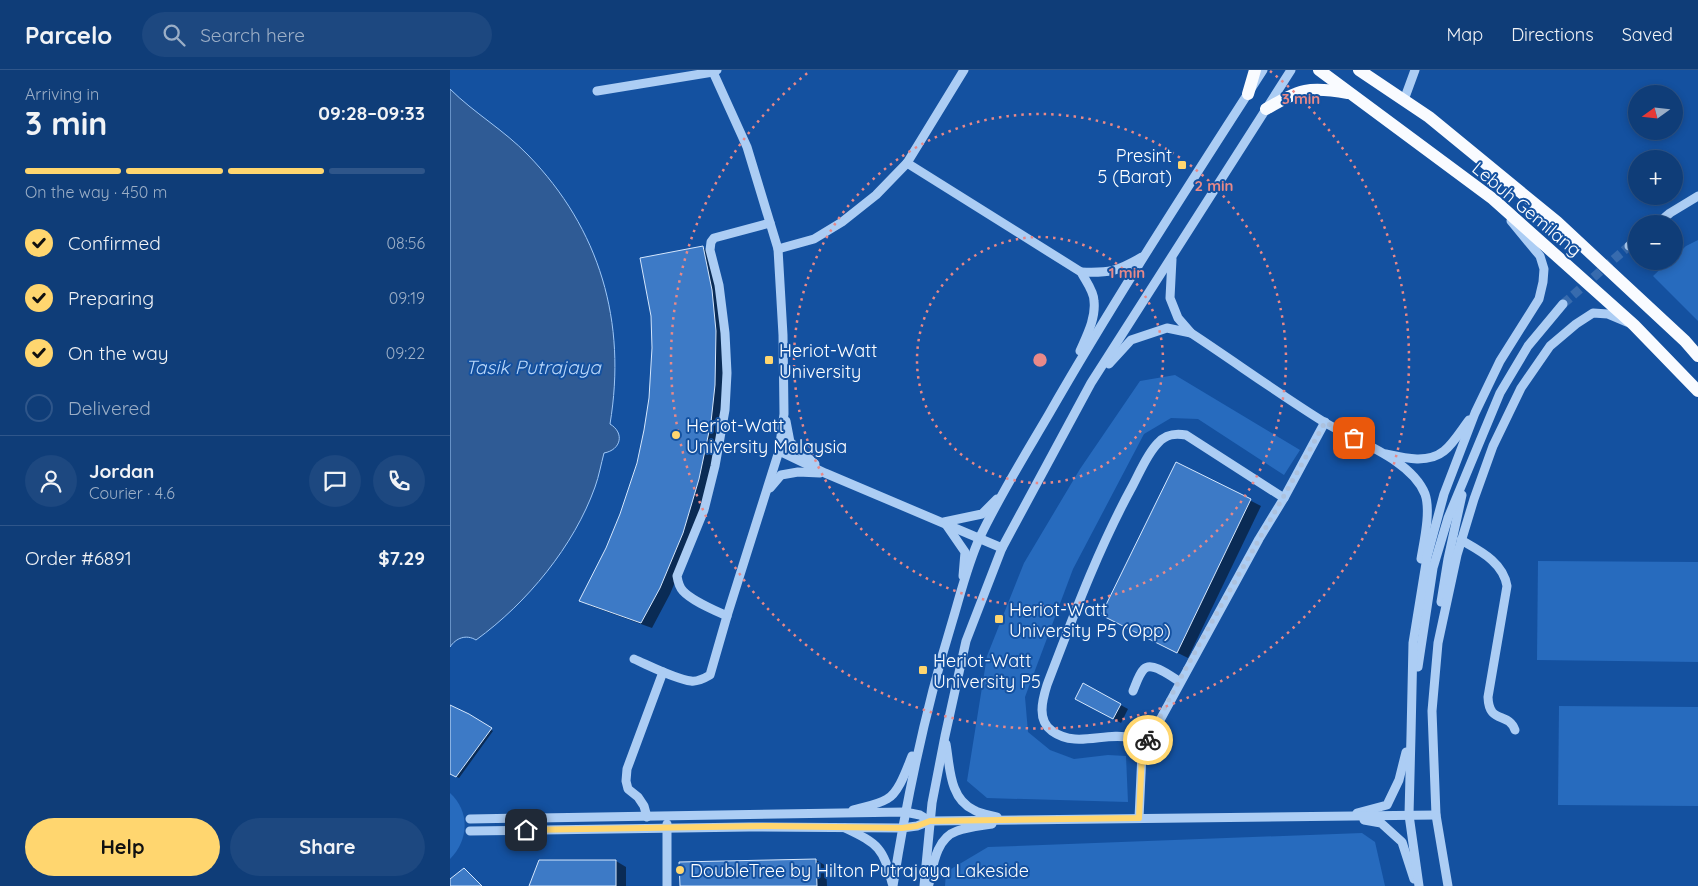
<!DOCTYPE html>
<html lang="en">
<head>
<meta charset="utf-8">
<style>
  body { margin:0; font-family:Quicksand,sans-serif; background:#1d4880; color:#f1f3f6; height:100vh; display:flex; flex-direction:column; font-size:19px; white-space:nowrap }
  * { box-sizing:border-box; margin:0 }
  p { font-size:16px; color:#9baec6 }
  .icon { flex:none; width:28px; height:28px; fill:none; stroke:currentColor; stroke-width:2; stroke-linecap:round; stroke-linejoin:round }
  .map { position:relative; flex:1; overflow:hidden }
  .panel { display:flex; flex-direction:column; background:#0f3d78; width:450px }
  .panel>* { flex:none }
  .needle { width:32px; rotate:255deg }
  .fabs { position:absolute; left:1178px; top:15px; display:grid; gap:10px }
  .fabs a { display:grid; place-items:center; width:55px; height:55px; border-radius:50%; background:#0f3d78; box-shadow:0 2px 8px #0003,0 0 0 1px #2f568a; font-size:25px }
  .pin { position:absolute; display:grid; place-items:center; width:42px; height:42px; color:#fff; margin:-21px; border-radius:10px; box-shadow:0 2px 8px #0006 }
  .courier { position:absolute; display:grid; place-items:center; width:50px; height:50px; margin:-25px; border:4px solid #ffd66f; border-radius:50%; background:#fff; color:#222; box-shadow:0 1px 6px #0007 }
  .summary em { font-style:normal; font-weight:700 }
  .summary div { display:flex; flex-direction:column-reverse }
  .summary { display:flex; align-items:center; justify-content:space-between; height:85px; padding:0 25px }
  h1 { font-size:32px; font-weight:700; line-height:38px }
  .bar { display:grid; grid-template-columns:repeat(4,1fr); gap:8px 5px; align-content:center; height:60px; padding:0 25px }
  .bar i { height:6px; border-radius:4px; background:#2f568a }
  .bar .selected { background:#ffd66f }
  .bar p { grid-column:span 4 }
  .line { display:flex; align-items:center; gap:12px; padding:0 25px; border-top:1px solid #2f568a }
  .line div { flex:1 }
  .round { display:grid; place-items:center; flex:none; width:52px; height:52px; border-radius:26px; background:#1d4880 }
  ol { padding:0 25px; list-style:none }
  li { display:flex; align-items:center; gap:15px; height:55px }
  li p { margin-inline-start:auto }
  li .icon { padding:5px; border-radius:50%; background:#ffd66f; color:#111; stroke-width:4 }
  li:last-child { color:#9baec6 }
  li i { width:28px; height:28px; border:2px solid #2f568a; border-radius:50% }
  .primary-button { display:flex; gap:10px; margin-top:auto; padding:10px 25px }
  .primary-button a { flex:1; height:58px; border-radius:30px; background:#ffd66f; color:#111; font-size:20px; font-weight:700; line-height:58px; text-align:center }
  .primary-button a+a { background:#1d4880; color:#f1f3f6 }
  header { display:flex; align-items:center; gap:30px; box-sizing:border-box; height:70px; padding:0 25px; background:#0f3d78; border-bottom:1px solid #2f568a }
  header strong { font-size:24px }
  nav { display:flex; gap:28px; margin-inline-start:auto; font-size:18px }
  .search { width:350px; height:45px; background:#1d4880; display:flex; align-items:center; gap:12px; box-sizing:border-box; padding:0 18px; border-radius:28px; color:#9baec6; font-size:19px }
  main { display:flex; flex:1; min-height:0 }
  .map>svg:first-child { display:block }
</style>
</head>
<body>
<header>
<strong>Parcelo</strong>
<div class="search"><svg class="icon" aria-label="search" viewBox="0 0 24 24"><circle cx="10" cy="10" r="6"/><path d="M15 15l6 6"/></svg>Search here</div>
<nav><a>Map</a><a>Directions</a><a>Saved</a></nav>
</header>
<main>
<section class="panel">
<div class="summary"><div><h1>3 min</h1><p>Arriving in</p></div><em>09:28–09:33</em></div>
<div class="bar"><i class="selected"></i><i class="selected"></i><i class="selected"></i><i></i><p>On the way · 450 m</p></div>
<ol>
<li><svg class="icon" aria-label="check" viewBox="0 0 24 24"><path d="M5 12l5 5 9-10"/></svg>Confirmed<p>08:56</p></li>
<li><svg class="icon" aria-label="check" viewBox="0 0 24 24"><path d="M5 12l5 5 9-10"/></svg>Preparing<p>09:19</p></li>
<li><svg class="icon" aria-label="check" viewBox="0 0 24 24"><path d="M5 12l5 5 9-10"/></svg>On the way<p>09:22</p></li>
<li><i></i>Delivered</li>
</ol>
<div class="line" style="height:90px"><a class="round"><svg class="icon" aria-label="person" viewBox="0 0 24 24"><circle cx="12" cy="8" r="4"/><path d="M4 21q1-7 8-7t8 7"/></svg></a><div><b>Jordan</b><p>Courier · 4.6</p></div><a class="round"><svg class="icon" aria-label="chat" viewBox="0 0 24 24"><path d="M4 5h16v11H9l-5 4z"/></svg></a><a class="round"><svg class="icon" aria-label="phone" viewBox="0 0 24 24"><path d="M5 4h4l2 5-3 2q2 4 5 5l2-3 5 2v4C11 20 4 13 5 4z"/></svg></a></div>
<div class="line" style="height:65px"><div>Order #6891</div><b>$7.29</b></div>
<div class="primary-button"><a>Help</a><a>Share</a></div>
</section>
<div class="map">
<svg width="1248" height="816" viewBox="0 0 1248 816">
  <rect width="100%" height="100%" fill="#1451a0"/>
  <g fill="#276bbe">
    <polygon points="1248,170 1248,251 1203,206 1219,191 1224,191 1224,187 1236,176"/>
    <polygon points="725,305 850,380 834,405 748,349 721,348 694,364 623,499 575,627 578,662 600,680 624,689 658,685 676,686 678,732 537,728 517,711 537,586 574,493 630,399 690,311"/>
    <polygon points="1088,491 1248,492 1248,592 1087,590"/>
    <polygon points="1109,636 1248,637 1248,736 1108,735"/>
    <path d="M0,723C20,741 19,770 0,789Z"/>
    <polygon points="912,763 925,772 935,816 495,816 496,802 538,777"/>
  </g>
  <path fill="#2f5b95" stroke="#9ec7f7" d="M0,19C24,43 54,60 78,85C150,159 177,252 160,354C175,363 171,380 154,383C151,394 149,406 145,417C124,476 77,533 26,570C16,564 6,568 0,577Z"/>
  <g fill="#0007">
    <polygon points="253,178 264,184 277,285 264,397 243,469 220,524 202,558 141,536 131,530 157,478 171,444"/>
    <polygon points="727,393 811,436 738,588 663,551"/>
    <polygon points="634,615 678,639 671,653 627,628"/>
    <polygon points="0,637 19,645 43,661 9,708 0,703"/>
    <polygon points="366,790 376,796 377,816 231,816"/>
    <polygon points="166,791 176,797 176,816 80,816"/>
  </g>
  <g fill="#3d7ac6" stroke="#d5e7fd">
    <polygon points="253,176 262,220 266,261 265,315 261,352 249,409 233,463 210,518 191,553 129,531 156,478 170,444 187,393 194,360 199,328 202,278 201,246 190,188"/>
    <polygon points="726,392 801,429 727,583 651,545"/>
    <polygon points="633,613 671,634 663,649 625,629"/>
    <polygon points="0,635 19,644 42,658 6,707 0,704"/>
    <polygon points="366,789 367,816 230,816 229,792"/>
    <polygon points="89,790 166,790 166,816 79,816"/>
    <polygon points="14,798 32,816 0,816 0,809"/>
  </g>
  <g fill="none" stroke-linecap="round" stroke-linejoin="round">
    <polyline stroke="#376bae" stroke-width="9" stroke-dasharray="9 4.5" stroke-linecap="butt" points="1113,234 1179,176"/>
    <g stroke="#accdf4" stroke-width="9">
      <polyline points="147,21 263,2 267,0"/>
      <polyline points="954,30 965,0"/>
      <path d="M457,93L631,202C635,210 644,221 644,231C646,248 637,265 630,281"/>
      <polyline points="1207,154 1220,143 1248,126"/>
      <polyline points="1179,176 1186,170"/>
      <polyline points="328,179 364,169 392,152 426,125 457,93 514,0"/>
      <path d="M722,189L720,228L728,248L741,263C785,292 829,324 874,352C905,371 961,389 975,424C981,441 974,471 971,489"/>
      <path d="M631,202C660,203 666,202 692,187"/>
      <polyline points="659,294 681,270 717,258 741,263"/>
      <polyline points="336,351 340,372 365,394"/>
      <polyline points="329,381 375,403 552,478"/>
      <path d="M936,384C954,388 978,394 994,381C1003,374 1012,359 1019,350"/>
      <polyline points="320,418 331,405 348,402 370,403"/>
      <polyline points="494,452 532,444 547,429"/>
      <polyline points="495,453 515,482 513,506"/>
      <path d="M1011,470C1030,481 1053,492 1057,516L1038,627C1039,655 1058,641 1065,660"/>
      <polyline points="991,532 998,489 1012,425"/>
      <path d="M277,546C264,540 242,531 233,521C229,517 228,512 227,506L254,440L265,396L275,340L277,303L275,263L269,215L260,180L261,172L264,168L320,153"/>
      <path d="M184,589C200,596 225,609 241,611C248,612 255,608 260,605L277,546L329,381L334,344L333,265L328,179L297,77L263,2"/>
      <polyline points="968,597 983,498 998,448 1050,323 1078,276 1113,234"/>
      <path d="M683,621C686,614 689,604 694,599C702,591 722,607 730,612"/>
      <path d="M496,674C500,696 499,729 524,740C530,744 540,745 547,747"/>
      <path d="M695,676C691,674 686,670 682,668C655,661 627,679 602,661C587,650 592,631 597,615C623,547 648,479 683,415C690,402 697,384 708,373C716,364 725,363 736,365L834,428"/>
      <path d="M403,740C413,737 427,735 437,729C449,723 457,698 462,686"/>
      <polyline points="907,743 937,735 949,710 956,682"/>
      <polyline points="197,747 194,736 188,727 178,719 176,711 177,699 213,602"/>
      <polyline points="689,748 692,683 809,469 834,428 875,352"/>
      <polyline points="20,749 455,742 470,745 480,751"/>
      <polyline points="914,750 931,753 952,772 964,809"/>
      <polyline points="217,754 217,816"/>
      <path d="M395,758C429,774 433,778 442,813"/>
      <polyline points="20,761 299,757 452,758 467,756 480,751 986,745"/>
      <path d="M479,814C483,796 486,768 507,761C518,757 530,756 542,754"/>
      <path d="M443,816C457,726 476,637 503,549C511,522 518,493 530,467C550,425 575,385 599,344C666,227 740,114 813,0"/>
      <polyline points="474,816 482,733 495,666 516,571 552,478 641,313 841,0"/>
      <polyline points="969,816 959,745 961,665 963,573 977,487 994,424 1025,343 1050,291 1089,229 1093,212 1094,199 1090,186 1061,151"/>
      <polyline points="998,816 986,745 982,641 988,573 1007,485 1024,429 1043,376 1071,318 1100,276 1126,254 1143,243 1158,244 1177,252"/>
    </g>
    <g stroke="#f9fbff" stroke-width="12">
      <polyline points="869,0 1043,129 1184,255 1248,321"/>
      <polyline points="909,0 979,47 1107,152 1235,271 1248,286"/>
      <polyline points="798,24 805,0"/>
      <path d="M816,39C851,19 858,16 898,23"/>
    </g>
  </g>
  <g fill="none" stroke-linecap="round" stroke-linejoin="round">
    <path stroke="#adc2de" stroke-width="5" stroke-dasharray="0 9" d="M698,670C753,562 817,459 875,352L904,368"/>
    <polyline stroke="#ffd66f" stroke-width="6" points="76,760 317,756 452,758 467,756 480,751 689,748 692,683 698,670"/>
  </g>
  <g fill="none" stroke="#e88989" stroke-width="2.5" stroke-dasharray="2.5 5">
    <circle cx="590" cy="290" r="123"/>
    <circle cx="590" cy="290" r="246"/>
    <path d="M820 1A369 369 0 1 1 360 1"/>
  </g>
  <g fill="#ffd66f" stroke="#1451a0" stroke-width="2">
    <rect x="727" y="90" width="10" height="10" rx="2.5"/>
    <rect x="314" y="285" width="10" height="10" rx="2.5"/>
    <circle cx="226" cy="365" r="5"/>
    <rect x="544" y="544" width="10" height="10" rx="2.5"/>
    <rect x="468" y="595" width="10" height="10" rx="2.5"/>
    <circle cx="230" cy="800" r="5"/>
  </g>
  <g text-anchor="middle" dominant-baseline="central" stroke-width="4" stroke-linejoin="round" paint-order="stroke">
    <g font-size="18" fill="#fff" stroke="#1451a0" text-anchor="start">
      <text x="722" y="85" text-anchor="end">Presint<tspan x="722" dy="21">5 (Barat)</tspan></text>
      <text x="329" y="280">Heriot-Watt<tspan x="329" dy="21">University</tspan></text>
      <text x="236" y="355">Heriot-Watt<tspan x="236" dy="21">University Malaysia</tspan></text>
      <text x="559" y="539">Heriot-Watt<tspan x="559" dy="21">University P5 (Opp)</tspan></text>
      <text x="483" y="590">Heriot-Watt<tspan x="483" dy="21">University P5</tspan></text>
      <text x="240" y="800">DoubleTree by Hilton Putrajaya Lakeside</text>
    </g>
    <g font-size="18" fill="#fff" stroke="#1451a0">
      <text transform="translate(1077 139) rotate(40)">Lebuh Gemilang</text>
    </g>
    <g font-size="19" font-style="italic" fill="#b9d7fa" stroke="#1451a0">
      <text x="83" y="297">Tasik Putrajaya</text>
    </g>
  </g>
  <circle cx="590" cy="290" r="8" fill="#e88989" stroke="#1451a0" stroke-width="2.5"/>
  <g font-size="15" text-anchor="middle" font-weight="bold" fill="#e88989" stroke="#1451a0" stroke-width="4" stroke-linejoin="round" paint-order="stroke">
    <text x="851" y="34">3 min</text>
    <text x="764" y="121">2 min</text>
    <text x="677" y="208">1 min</text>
  </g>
</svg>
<div class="fabs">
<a><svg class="needle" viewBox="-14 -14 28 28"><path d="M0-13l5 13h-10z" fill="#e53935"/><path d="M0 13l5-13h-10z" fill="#9baec6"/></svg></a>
<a>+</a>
<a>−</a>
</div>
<div class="pin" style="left:904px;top:368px;background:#ea580c"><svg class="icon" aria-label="bag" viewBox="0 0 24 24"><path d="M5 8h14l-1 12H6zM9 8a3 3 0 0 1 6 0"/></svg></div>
<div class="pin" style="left:76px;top:760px;background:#1f2937"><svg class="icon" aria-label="home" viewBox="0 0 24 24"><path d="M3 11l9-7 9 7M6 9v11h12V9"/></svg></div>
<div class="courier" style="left:698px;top:670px"><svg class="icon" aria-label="bike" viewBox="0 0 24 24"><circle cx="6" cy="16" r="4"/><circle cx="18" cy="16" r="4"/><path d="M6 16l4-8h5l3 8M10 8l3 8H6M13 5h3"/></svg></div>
</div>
</main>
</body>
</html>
